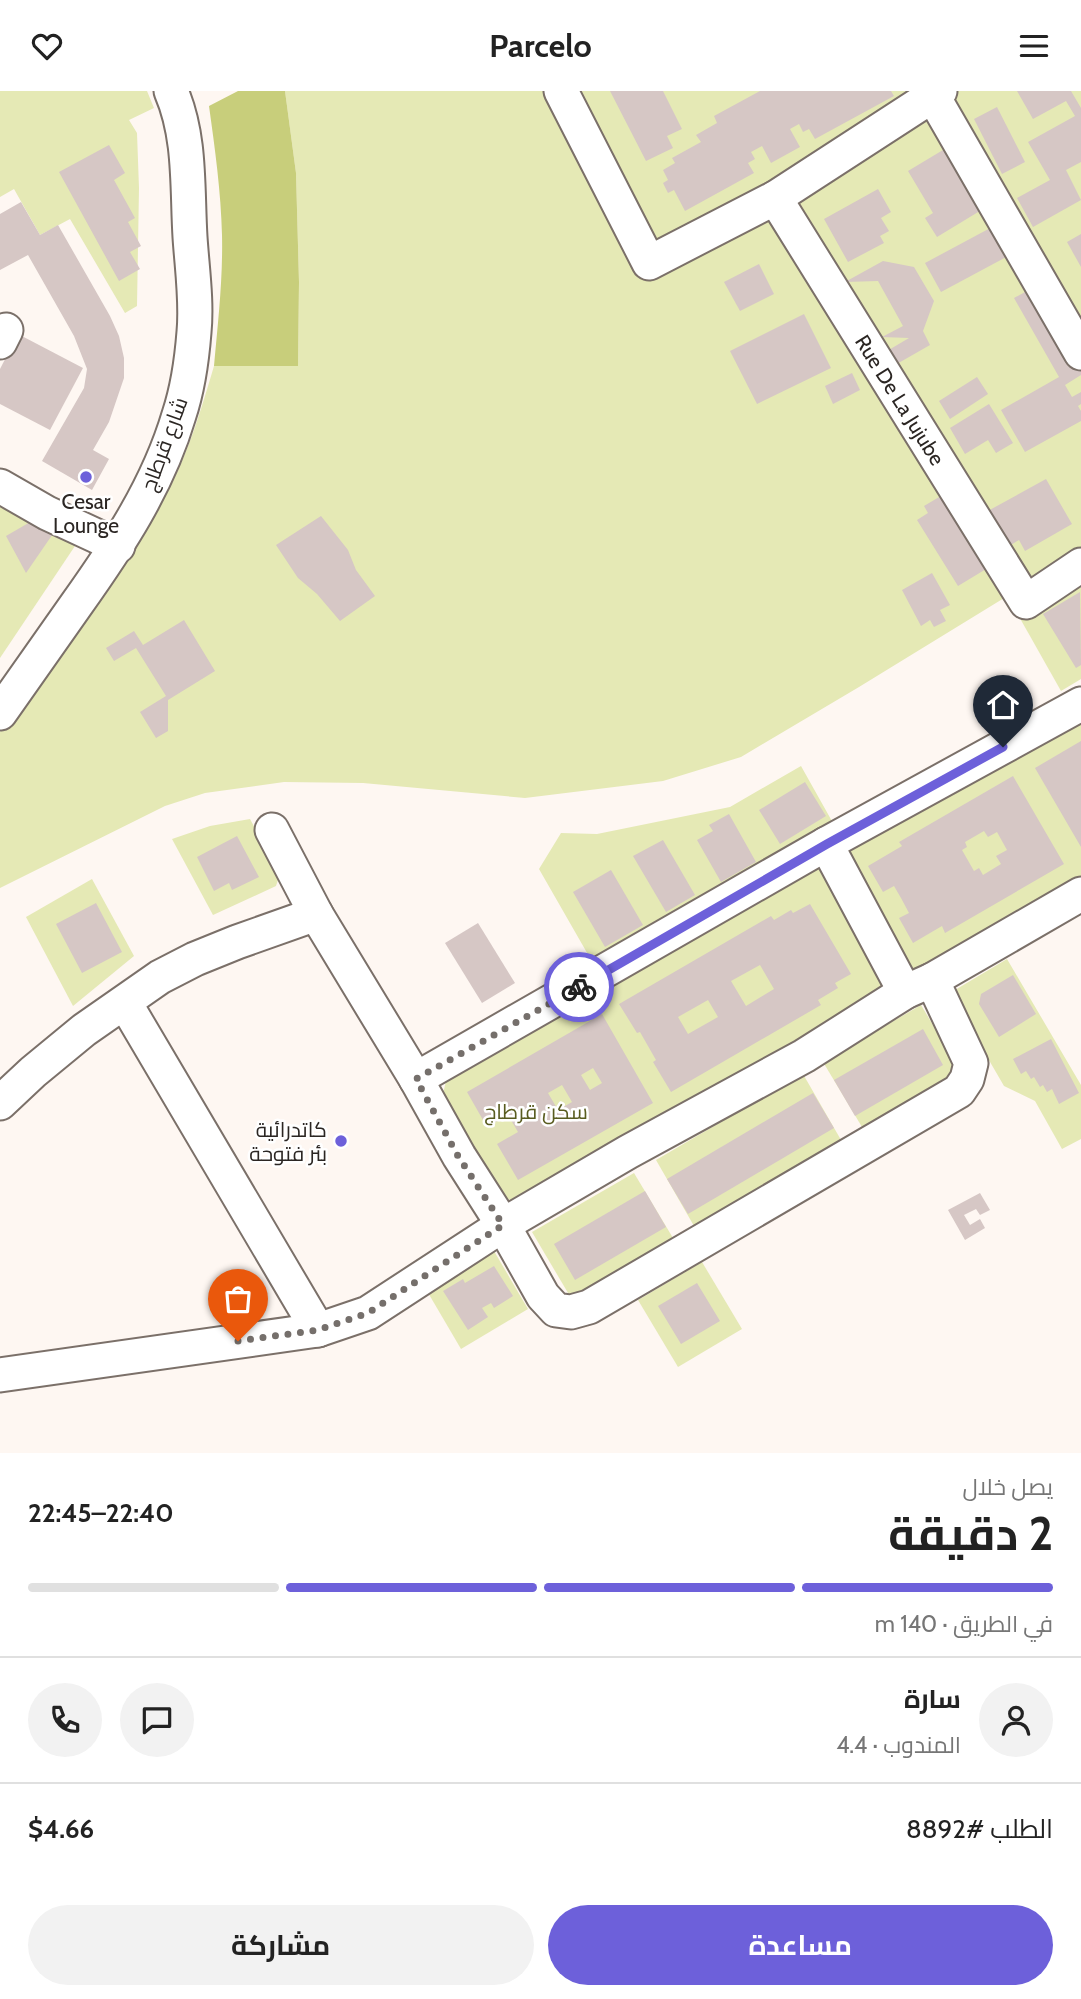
<!DOCTYPE html>
<html lang="ar">
<head>
<meta charset="utf-8">
<style>
  body { margin:0; font-family:Cabin,Cairo,sans-serif; background:#f2f2f2; color:#222; direction:rtl; height:100vh; display:flex; flex-direction:column; font-size:26px; white-space:nowrap }
  * { box-sizing:border-box; margin:0 }
  p { font-size:23px; color:#767676 }
  .icon { flex:none; width:38px; height:38px; fill:none; stroke:currentColor; stroke-width:2; stroke-linecap:round; stroke-linejoin:round }
  .map { position:relative; height:1362px; overflow:hidden; direction:ltr }
  .details { display:flex; flex-direction:column; background:#fff; flex:1 }
  .details>* { flex:none }
  .pin { position:absolute; display:grid; place-items:center; width:60px; height:60px; color:#fff; margin:-72px -30px; border-radius:50% 50% 50% 0; rotate:-45deg; box-shadow:0 0 7px #0007 }
  .pin .icon { rotate:45deg }
  .courier { position:absolute; display:grid; place-items:center; width:70px; height:70px; margin:-35px; border:5px solid #6d60da; border-radius:50%; background:#fff; color:#222; box-shadow:0 2px 9px #0007 }
  .summary em { font-style:normal; font-weight:700 }
  .summary div { display:flex; flex-direction:column-reverse }
  .summary { display:flex; align-items:center; justify-content:space-between; height:119px; padding:0 28px }
  h1 { font-size:46px; font-weight:700; line-height:52px }
  .bar { display:grid; grid-template-columns:repeat(4,1fr); gap:10px 7px; align-content:center; height:84px; padding:0 28px }
  .bar i { height:9px; border-radius:5px; background:#e0e0e0 }
  .bar .on { background:#6d60da }
  .bar p { grid-column:span 4 }
  .line { display:flex; align-items:center; gap:18px; padding:0 28px; border-top:2px solid #e0e0e0 }
  .line div { flex:1 }
  .round { display:grid; place-items:center; flex:none; width:74px; height:74px; border-radius:37px; background:#f2f2f2 }
  .action { display:flex; gap:14px; margin-top:auto; padding:14px 28px }
  .action a { flex:1; height:80px; border-radius:42px; background:#6d60da; color:#fff; font-size:28px; font-weight:700; line-height:80px; text-align:center }
  .action a+a { background:#f2f2f2; color:#222 }
  header { display:flex; justify-content:space-between; align-items:center; height:91px; padding:0 28px; background:#fff; font-size:32px; font-weight:700 }
  .map>svg:first-child { display:block }
</style>
</head>
<body>
<header><svg class="icon" aria-label="menu" viewBox="0 0 24 24"><path d="M4 6h16M4 12h16M4 18h16"/></svg>Parcelo<svg class="icon" aria-label="heart" viewBox="0 0 24 24"><path d="M12 20l-8-8c-3-5 5-10 8-4 3-6 11-1 8 4z"/></svg></header>
<div class="map">
<svg width="1081" height="1362" viewBox="0 0 1081 1362">
  <rect width="100%" height="100%" fill="#fef7f2"/>
  <g fill="#e5e9b5">
    <polygon points="0,0 147,0 154,17 129,29 137,42 139,97 137,215 125,222 70,128 40,144 14,98 0,106"/>
    <path d="M285,0H1081V460L859,596L741,666L663,690L525,707L363,692L284,691L205,702L165,715L0,797V641L166,404C189,360 200,322 214,275L298,274L299,191L296,82Z"/>
    <polygon points="0,398 79,449 0,567"/>
    <polygon points="1076,489 1081,497 1081,588 1061,600 1017,522"/>
    <polygon points="1081,623 1081,785 522,1110 502,1108 442,1007 446,990"/>
    <polygon points="801,675 833,732 594,874 539,778 561,742 597,743 730,716"/>
    <polygon points="250,728 280,783 276,795 213,824 172,748 210,735"/>
    <polygon points="92,788 134,865 73,915 26,826"/>
    <polygon points="1007,868 1081,994 1081,1048 1062,1058 1035,1010 1004,995 950,902"/>
    <polygon points="921,914 960,979 862,1036 823,971"/>
    <polygon points="803,983 841,1049 694,1135 656,1069"/>
    <polygon points="634,1082 673,1147 571,1207 532,1141"/>
    <polygon points="494,1160 528,1218 461,1258 427,1200"/>
    <polygon points="702,1171 742,1238 678,1276 638,1209"/>
  </g>
  <path fill="#c8ce7b" d="M238,0H285L296,82L299,191L298,275H214C218,231 223,188 222,144C221,101 215,58 209,15Z"/>
  <g fill="#d6c7c5" fill-rule="evenodd">
    <polygon points="610,0 663,0 682,38 667,45 673,57 646,70"/>
    <polygon points="760,0 891,0 894,5 815,48 809,38 803,41 799,33 790,38 800,56 771,72 762,55 751,61 755,68 748,72 754,82 685,120 674,99 668,102 663,92 668,89 663,79 675,72 672,67 701,51 696,44 717,32 714,25"/>
    <polygon points="1017,0 1071,0 1081,17 1081,71 1066,79 1081,109 1033,136 1017,107 1050,89 1028,51 1075,25 1066,10 1033,28"/>
    <polygon points="997,16 1025,71 1002,83 974,28"/>
    <polygon points="109,54 125,82 114,89 135,127 128,131 141,155 130,161 140,178 119,190 59,81"/>
    <polygon points="948,56 993,112 937,146 925,127 933,122 908,80"/>
    <polygon points="878,98 891,121 881,127 889,140 880,145 884,152 848,171 824,128"/>
    <polygon points="21,111 40,144 58,134 110,225 119,245 124,267 124,287 109,331 93,359 109,368 92,399 42,370 84,297 87,278 74,245 28,164 0,179 0,123"/>
    <polygon points="994,135 1010,164 941,201 925,172"/>
    <polygon points="1081,143 1081,176 1067,151"/>
    <polygon points="883,170 914,176 934,210 923,240 930,254 895,274 887,260 909,247 882,246 903,235 878,190 845,191"/>
    <polygon points="759,173 774,203 740,220 724,191"/>
    <polygon points="1036,195 1081,274 1081,284 1065,294 1072,306 1081,301 1081,313 1078,315 1081,320 1081,330 1025,361 1001,319 1059,286 1014,207"/>
    <polygon points="804,223 831,277 757,313 730,260"/>
    <polygon points="18,243 83,277 50,339 0,313 0,278"/>
    <polygon points="852,282 860,299 833,313 825,295"/>
    <polygon points="977,286 988,303 950,328 939,310"/>
    <polygon points="989,313 1013,352 996,362 988,349 965,363 950,337"/>
    <polygon points="1046,388 1072,433 1025,460 1019,449 1006,457 986,421"/>
    <polygon points="951,399 996,472 958,495 917,429 928,422 924,415"/>
    <polygon points="44,423 59,434 26,482 6,445"/>
    <polygon points="321,425 348,459 356,479 375,505 340,530 317,503 298,487 276,454"/>
    <polygon points="932,482 950,514 940,519 946,530 934,536 930,529 921,535 902,499"/>
    <polygon points="1080,501 1081,574 1076,577 1043,523"/>
    <polygon points="184,529 215,580 168,609 168,640 156,647 140,621 166,605 136,557 114,570 106,557 134,540 143,554"/>
    <polygon points="1081,650 1081,756 1035,677"/>
    <path d="M1013,685L1064,773L945,842L942,835L913,852L899,827L909,822L901,807L894,795L883,801L868,775L902,755L899,751ZM984,740L988,746L997,741L1007,759L996,765L1001,773L983,784L979,777L974,780L962,759L967,756L965,751Z"/>
    <polygon points="805,691 826,725 780,753 759,719"/>
    <polygon points="729,723 756,771 721,791 697,749 713,740 709,734"/>
    <polygon points="237,745 259,786 232,799 229,792 214,800 197,766"/>
    <polygon points="663,749 695,804 666,821 633,765"/>
    <polygon points="611,779 643,834 605,856 573,801"/>
    <polygon points="96,812 122,861 82,882 56,833"/>
    <path d="M810,813L851,883L835,892L838,897L818,909L821,914L671,1001L653,971L656,969L640,941L637,942L619,913L771,825L774,829L791,819L793,822ZM760,874L774,898L746,915L731,890ZM708,909L718,926L688,943L678,926Z"/>
    <polygon points="478,832 515,892 482,912 445,852"/>
    <polygon points="1013,884 1036,923 999,946 979,913 981,903"/>
    <path d="M602,923L653,1012L518,1089L497,1053L518,1041L508,1024L487,1036L467,1001ZM593,977L602,992L590,999L581,984ZM562,994L572,1011L558,1019L548,1002Z"/>
    <polygon points="923,938 943,974 855,1025 834,989"/>
    <polygon points="1051,948 1079,1002 1059,1013 1052,998 1047,1001 1043,994 1040,996 1034,986 1031,988 1026,980 1021,983 1013,968"/>
    <polygon points="813,1002 834,1037 688,1123 667,1088"/>
    <polygon points="645,1100 666,1136 575,1189 554,1153"/>
    <polygon points="980,1102 990,1119 980,1124 976,1118 964,1124 970,1134 980,1128 985,1137 965,1149 948,1119"/>
    <polygon points="494,1175 513,1205 494,1217 491,1212 482,1217 488,1226 468,1239 443,1200 463,1188 465,1192"/>
    <polygon points="697,1192 720,1230 681,1253 658,1215"/>
  </g>
  <g fill="none" stroke-linecap="round" stroke-linejoin="round">
    <g stroke="#7b7069" stroke-width="37">
      <g id="minor">
        <polyline points="561,0 649,172 775,107 940,0"/>
        <polyline points="930,0 1081,262"/>
        <polyline points="775,107 1026,511 1081,474"/>
        <polyline points="0,251 6,239"/>
        <polyline points="0,395 47,422 118,455"/>
        <path d="M0,622C25,586 51,550 76,514C118,455 158,395 179,324C187,300 192,267 194,241C197,210 192,177 190,146C187,97 191,46 171,0"/>
        <polyline points="272,739 316,823 416,988 459,1065 503,1134 543,1205 556,1219 571,1221 589,1216 959,1000 967,988 971,972 932,889"/>
        <polyline points="826,753 905,901"/>
        <polyline points="125,912 318,1239"/>
        <polyline points="416,988 826,753 1081,613"/>
        <polyline points="0,1012 33,981 84,939 160,886 195,868 237,851 316,823"/>
        <polyline points="0,1284 318,1239 368,1222 503,1134 628,1061 804,965 905,901 932,889 1081,803"/>
      </g>
    </g>
    <use href="#minor" stroke="#fff" stroke-width="33"/>
  </g>
  <g fill="none" stroke-linecap="round" stroke-linejoin="round">
    <polyline stroke="#756f6b" stroke-width="7" stroke-dasharray="0 12.6" points="238,1250 318,1239 368,1222 503,1134 458,1065 416,988 579,896"/>
    <polyline stroke="#6d60da" stroke-width="9" points="579,896 827,753 1003,656"/>
  </g>
  <g fill="#6d60da" stroke="#fff" stroke-width="2.5">
    <circle cx="86" cy="386" r="7"/>
    <circle cx="341" cy="1050" r="7"/>
  </g>
  <g text-anchor="middle" dominant-baseline="central" stroke-width="5" stroke-linejoin="round" paint-order="stroke">
    <g font-size="21" fill="#2b2623" stroke="#fff">
      <text transform="translate(900 309) rotate(58)">Rue De La Jujube</text>
      <text transform="translate(164 353) rotate(-70)">شارع قرطاج</text>
    </g>
    <g font-size="21" fill="#2b2623" stroke="#fff">
      <text x="86" y="410">Cesar<tspan x="86" dy="24">Lounge</tspan></text>
      <text x="327" y="1038" text-anchor="end">كاتدرائية<tspan x="327" dy="24">بئر فتوحة</tspan></text>
    </g>
    <g font-size="21" fill="#595c20" stroke="#fff">
      <text x="536" y="1020">سكن قرطاج</text>
    </g>
  </g>
</svg>
<div class="pin" style="left:238px;top:1250px;background:#ea580c"><svg class="icon" aria-label="bag" viewBox="0 0 24 24"><path d="M5 8h14l-1 12H6zM9 8a3 3 0 0 1 6 0"/></svg></div>
<div class="pin" style="left:1003px;top:656px;background:#1f2937"><svg class="icon" aria-label="home" viewBox="0 0 24 24"><path d="M3 11l9-7 9 7M6 9v11h12V9"/></svg></div>
<div class="courier" style="left:579px;top:896px"><svg class="icon" aria-label="bike" viewBox="0 0 24 24"><circle cx="6" cy="16" r="4"/><circle cx="18" cy="16" r="4"/><path d="M6 16l4-8h5l3 8M10 8l3 8H6M13 5h3"/></svg></div>
</div>
<section class="details">
<div class="summary"><div><h1>2 دقيقة</h1><p>يصل خلال</p></div><em>22:40–22:45</em></div>
<div class="bar"><i class="on"></i><i class="on"></i><i class="on"></i><i></i><p>في الطريق · 140 m</p></div>
<div class="line" style="height:126px"><a class="round"><svg class="icon" aria-label="person" viewBox="0 0 24 24"><circle cx="12" cy="8" r="4"/><path d="M4 21q1-7 8-7t8 7"/></svg></a><div><b>سارة</b><p>المندوب · 4.4</p></div><a class="round"><svg class="icon" aria-label="chat" viewBox="0 0 24 24"><path d="M4 5h16v11H9l-5 4z"/></svg></a><a class="round"><svg class="icon" aria-label="phone" viewBox="0 0 24 24"><path d="M5 4h4l2 5-3 2q2 4 5 5l2-3 5 2v4C11 20 4 13 5 4z"/></svg></a></div>
<div class="line" style="height:91px"><div>الطلب #8892</div><b>$4.66</b></div>
<div class="action"><a>مساعدة</a><a>مشاركة</a></div>
</section>
</body>
</html>
